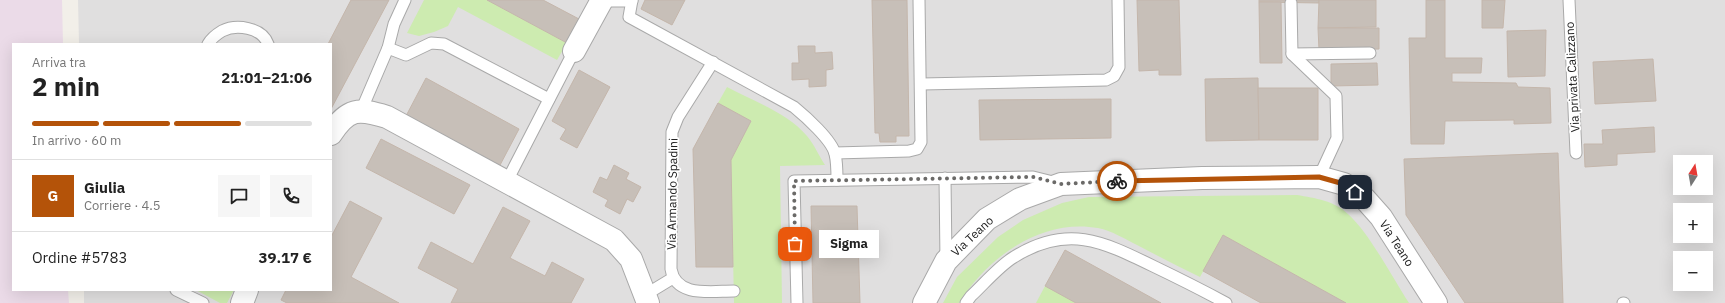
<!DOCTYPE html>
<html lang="it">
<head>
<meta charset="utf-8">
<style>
  body { margin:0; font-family:"IBM Plex Sans",sans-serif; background:#f6f6f6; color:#222; height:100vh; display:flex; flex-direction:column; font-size:15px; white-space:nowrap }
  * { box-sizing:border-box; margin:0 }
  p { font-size:13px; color:#767676 }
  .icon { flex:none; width:22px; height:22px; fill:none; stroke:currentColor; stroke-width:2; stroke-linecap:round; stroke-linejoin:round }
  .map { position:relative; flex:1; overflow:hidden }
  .side { position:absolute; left:12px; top:43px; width:320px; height:248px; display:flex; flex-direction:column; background:#fff; border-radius:0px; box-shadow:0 4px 16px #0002 }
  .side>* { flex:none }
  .needle { width:26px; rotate:11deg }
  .controls { position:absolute; left:1673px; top:155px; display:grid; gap:8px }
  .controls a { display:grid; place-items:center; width:40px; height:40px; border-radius:0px; background:#fff; box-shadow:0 4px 16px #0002; font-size:20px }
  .pin { position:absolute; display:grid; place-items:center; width:34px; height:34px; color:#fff; margin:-17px; border-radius:8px; box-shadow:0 2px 6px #0006 }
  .courier { position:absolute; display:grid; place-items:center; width:40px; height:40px; margin:-20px; border:3px solid #b45309; border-radius:50%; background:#fff; color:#222; box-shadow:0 1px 5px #0007 }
  .bubble { position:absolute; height:28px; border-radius:0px; background:#fff; box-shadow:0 4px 16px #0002; font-size:13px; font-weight:800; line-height:28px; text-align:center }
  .overview em { font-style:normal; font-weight:800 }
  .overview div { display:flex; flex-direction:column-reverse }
  .overview { display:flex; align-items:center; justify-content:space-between; height:68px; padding:0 20px }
  h1 { font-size:26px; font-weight:800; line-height:30px }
  .bar { display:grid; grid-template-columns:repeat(4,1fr); gap:6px 4px; align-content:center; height:48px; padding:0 20px }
  .bar i { height:5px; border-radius:3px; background:#e0e0e0 }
  .bar .on { background:#b45309 }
  .bar p { grid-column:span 4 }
  .line { display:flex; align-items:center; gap:10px; padding:0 20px; border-top:1px solid #e0e0e0 }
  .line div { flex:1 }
  .round { display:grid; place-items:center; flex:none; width:42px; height:42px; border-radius:0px; background:#f6f6f6 }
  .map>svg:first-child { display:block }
</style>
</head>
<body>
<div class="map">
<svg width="1725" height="303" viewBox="0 0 1725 303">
  <rect width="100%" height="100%" fill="#f2efe9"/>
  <path fill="#e0dfdf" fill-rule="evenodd" d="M78,0H1725V303H84V290H331V44H79ZM1680,162H1706V188H1680ZM1680,210H1706V236H1680ZM1680,258H1706V284H1680Z"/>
  <polygon fill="#ebdbe8" points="0,0 62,0 63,44 13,44 13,290 68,290 69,303 0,303"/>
  <g fill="#cdebb0">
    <polygon points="424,0 487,0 567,43 557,60 458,7 448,26 434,32 419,36 407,33"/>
    <path d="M727,87C753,101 788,113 807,136C814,144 819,156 825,165L780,166L782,303H734L731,160L751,121L718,103Z"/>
    <path d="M1297,195C1315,198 1335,201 1348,214C1370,234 1392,277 1409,303H1346L1223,235L1200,277C1179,267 1158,256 1137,245C1125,239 1112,231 1098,228C1041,218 988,257 959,303H943L957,277L998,237L1023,220L1062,203L1089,197Z"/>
    <polygon points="1045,286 1076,303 1036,303"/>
    <polygon points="196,290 234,290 227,303 220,303"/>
  </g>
  <g fill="#c7bfb8" stroke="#c4b6ab">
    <polygon points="351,0 389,0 331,109 331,44 328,44"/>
    <polygon points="487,0 543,0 579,19 567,43"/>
    <polygon points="645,0 685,0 672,25 641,9"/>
    <polygon points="872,0 907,0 909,136 896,136 896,142 880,142 879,133 875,133"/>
    <polygon points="1137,0 1179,0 1181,75 1159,75 1159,70 1139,71"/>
    <polygon points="1259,0 1319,0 1319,3 1259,2"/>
    <polygon points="1319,0 1376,0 1376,27 1318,28"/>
    <polygon points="1426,0 1445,0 1445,58 1482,58 1481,73 1452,73 1452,82 1516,83 1518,87 1550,88 1551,123 1514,124 1514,120 1445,121 1444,144 1411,144 1409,38 1426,38"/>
    <polygon points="1482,0 1505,0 1503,28 1482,28"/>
    <polygon points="1259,2 1281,2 1282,63 1260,63"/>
    <polygon points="1318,28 1379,28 1379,49 1319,50"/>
    <polygon points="1546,30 1545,76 1508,77 1507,31"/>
    <polygon points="798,46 815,46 815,53 832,52 833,69 826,70 826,86 809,87 809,79 792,80 792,63 799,63"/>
    <polygon points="1653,59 1656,101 1595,104 1593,62"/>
    <polygon points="1377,63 1378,85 1331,86 1331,64"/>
    <polygon points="579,70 610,87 577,148 560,139 566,129 552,121"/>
    <polygon points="426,78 519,129 499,167 406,116"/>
    <polygon points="1258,78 1259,140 1206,141 1205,79"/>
    <polygon points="1258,88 1318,88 1318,140 1259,140"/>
    <polygon points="1111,99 1111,138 980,140 979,100"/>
    <polygon points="718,103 751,121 731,160 733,267 696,267 693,149"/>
    <polygon points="1654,127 1655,152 1617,154 1617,165 1585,167 1584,144 1603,144 1602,130"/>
    <polygon points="381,139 470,185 454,214 366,168"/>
    <polygon points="1558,153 1563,303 1465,303 1406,215 1404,159"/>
    <polygon points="614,165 629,173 626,179 641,187 633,202 627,199 620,214 605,206 608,200 593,192 600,177 607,180"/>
    <polygon points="350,201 382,218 351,277 399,303 287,303 281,300 286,290 331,290 331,237"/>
    <polygon points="811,206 857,206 860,303 813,303"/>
    <polygon points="503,207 530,221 510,258 545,276 552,262 584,279 571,303 451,303 458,289 418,268 431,242 473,264"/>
    <polygon points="1223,235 1346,303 1261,303 1203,271"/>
    <polygon points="1065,250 1161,303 1076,303 1045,286"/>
  </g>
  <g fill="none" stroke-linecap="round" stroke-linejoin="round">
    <g stroke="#a9a9a9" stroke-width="13">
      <g id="lane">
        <path d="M632,0L629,17L794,107C805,116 832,140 835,154C837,162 837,171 837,180"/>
        <polyline points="1569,0 1576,153"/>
        <polyline points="603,1 632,1"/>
        <polyline points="1291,3 1292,54 1336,96 1337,138 1319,177"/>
        <path d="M208,44C211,39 217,34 222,31C236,24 262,27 268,44"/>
        <polyline points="388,48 406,55 431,43 444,44 549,99"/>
        <polyline points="1292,54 1370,53"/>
        <path d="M713,62L678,117L672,132L671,269C676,298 711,291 734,291"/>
        <polyline points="922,84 1106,80 1114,76 1119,67 1118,0"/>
        <polyline points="361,111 388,48 394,24 405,0"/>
        <polyline points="835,153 909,151 917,149 921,142 919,0"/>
        <polyline points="945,178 946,260"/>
        <polyline points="507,181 574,51"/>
        <polyline points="176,290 203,303"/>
        <polyline points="645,295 673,278"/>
        <polyline points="797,303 794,181 1033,177 1057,183"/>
        <path d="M966,303L971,296C983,285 1000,265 1014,257C1067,224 1102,241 1153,266C1178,278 1202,290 1226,303"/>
        <polyline points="1623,303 1624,303"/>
      </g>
    </g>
    <g stroke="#a9a9a9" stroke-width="24">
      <g id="street">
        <polyline points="574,51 602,0"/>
        <path d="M331,134C348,108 358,108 387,117L614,240L631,259L648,303"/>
        <polyline points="242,303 247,290"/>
        <polyline points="924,303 946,261 987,219 1020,199 1061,184 1202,178 1319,177 1344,184 1365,199 1381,217 1436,303"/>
      </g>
    </g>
    <use href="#lane" stroke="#fff" stroke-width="11"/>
    <use href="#street" stroke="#fff" stroke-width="22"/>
  </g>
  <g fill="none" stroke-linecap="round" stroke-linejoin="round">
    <polyline stroke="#6b6a68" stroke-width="4" stroke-dasharray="0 7.2" points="795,244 794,181 1033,177 1061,184 1117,181"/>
    <polyline stroke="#b45309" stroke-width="5" points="1117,181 1319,177 1344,184 1355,192"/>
  </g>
  <g text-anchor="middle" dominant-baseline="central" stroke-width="3.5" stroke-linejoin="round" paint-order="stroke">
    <g font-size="12" fill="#222" stroke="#fff">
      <text transform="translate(1572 77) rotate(-93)">Via privata Calizzano</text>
      <text transform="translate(672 194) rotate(-89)">Via Armando Spadini</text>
      <text transform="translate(972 236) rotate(-43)">Via Teano</text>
      <text transform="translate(1397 243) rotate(57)">Via Teano</text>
    </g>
  </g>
</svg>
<div class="controls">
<a><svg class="needle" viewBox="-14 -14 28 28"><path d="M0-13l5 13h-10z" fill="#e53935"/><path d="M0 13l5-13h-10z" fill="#767676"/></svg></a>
<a>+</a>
<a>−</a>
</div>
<div class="pin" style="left:795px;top:244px;background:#ea580c"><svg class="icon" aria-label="bag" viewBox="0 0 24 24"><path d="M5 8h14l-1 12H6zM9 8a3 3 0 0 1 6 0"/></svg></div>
<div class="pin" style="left:1355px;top:192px;background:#1f2937"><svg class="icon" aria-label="home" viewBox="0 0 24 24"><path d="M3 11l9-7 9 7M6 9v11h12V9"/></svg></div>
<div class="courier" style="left:1117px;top:181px"><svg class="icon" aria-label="bike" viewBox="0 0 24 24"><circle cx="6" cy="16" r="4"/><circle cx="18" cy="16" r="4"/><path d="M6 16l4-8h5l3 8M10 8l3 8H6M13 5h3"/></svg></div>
<div class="bubble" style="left:819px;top:230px;width:60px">Sigma</div>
<section class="side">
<div class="overview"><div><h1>2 min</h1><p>Arriva tra</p></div><em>21:01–21:06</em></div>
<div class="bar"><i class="on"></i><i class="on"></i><i class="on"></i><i></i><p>In arrivo · 60 m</p></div>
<div class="line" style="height:72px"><b class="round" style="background:#b45309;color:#fff">G</b><div><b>Giulia</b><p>Corriere · 4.5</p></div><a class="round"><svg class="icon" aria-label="chat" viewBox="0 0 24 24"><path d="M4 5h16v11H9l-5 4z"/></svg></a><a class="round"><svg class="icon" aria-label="phone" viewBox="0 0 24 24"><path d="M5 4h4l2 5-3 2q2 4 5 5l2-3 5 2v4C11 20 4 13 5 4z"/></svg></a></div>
<div class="line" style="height:52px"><div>Ordine #5783</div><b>39.17 €</b></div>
</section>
</div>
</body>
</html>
